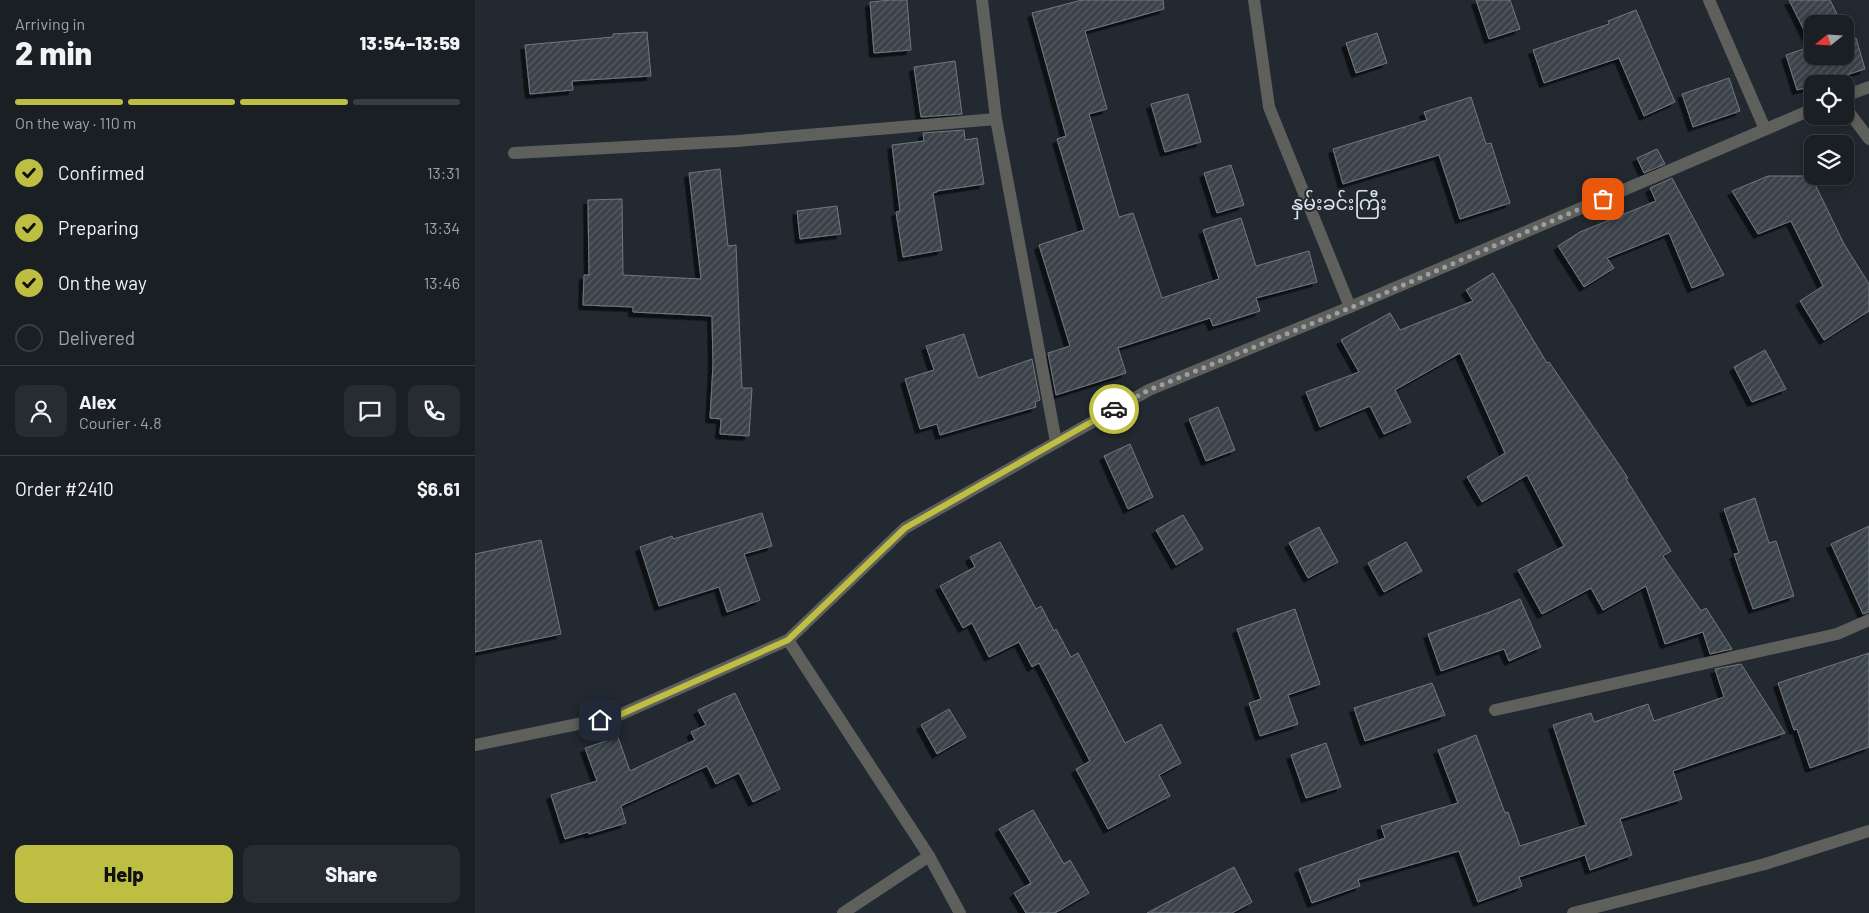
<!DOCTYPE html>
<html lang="en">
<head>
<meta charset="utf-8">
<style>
  body { margin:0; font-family:Barlow,"Noto Sans Myanmar",sans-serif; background:#272c31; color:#f1f3f6; height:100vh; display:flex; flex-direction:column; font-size:19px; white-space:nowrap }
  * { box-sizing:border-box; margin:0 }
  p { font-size:16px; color:#9fa2a6 }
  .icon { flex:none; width:28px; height:28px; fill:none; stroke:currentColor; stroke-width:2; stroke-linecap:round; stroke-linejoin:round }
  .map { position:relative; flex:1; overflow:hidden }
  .side { display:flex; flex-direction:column; background:#1a1f24; width:475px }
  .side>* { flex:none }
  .needle { width:32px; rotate:252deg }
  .buttons { position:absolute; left:1329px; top:15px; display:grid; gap:10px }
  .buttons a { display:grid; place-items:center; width:50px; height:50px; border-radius:10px; background:#1a1f24; box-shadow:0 2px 12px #0003,0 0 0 1px #383d41; font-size:25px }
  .pin { position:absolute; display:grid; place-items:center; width:42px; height:42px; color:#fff; margin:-21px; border-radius:10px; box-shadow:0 2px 8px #0006 }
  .courier { position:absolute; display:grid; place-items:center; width:50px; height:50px; margin:-25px; border:4px solid #bebf42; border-radius:50%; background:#fff; color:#222; box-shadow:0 1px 6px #0007 }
  .summary em { font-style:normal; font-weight:800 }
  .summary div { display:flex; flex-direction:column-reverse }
  .summary { display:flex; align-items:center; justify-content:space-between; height:85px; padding:0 15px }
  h1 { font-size:32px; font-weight:800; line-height:38px }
  .bar { display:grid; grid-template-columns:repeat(4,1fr); gap:8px 5px; align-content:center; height:60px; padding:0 15px }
  .bar i { height:6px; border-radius:4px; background:#383d41 }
  .bar .current { background:#bebf42 }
  .bar p { grid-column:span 4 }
  .line { display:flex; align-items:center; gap:12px; padding:0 15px; border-top:1px solid #383d41 }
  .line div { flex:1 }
  .round { display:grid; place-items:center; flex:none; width:52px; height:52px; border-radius:10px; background:#272c31 }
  ol { padding:0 15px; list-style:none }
  li { display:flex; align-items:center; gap:15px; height:55px }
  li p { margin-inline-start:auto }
  li .icon { padding:5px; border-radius:50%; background:#bebf42; color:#111; stroke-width:4 }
  li:last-child { color:#9fa2a6 }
  li i { width:28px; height:28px; border:2px solid #383d41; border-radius:50% }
  .primary-button { display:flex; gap:10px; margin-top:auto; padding:10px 15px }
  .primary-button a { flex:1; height:58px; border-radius:10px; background:#bebf42; color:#111; font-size:20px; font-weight:800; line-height:58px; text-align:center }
  .primary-button a+a { background:#272c31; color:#f1f3f6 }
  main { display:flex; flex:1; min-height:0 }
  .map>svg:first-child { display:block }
</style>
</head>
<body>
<main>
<section class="side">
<div class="summary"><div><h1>2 min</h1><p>Arriving in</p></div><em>13:54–13:59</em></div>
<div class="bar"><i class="current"></i><i class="current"></i><i class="current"></i><i></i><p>On the way · 110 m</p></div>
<ol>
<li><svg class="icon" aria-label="check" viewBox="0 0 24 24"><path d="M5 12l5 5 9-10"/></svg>Confirmed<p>13:31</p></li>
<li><svg class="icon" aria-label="check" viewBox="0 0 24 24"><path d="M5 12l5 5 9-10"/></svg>Preparing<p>13:34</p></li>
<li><svg class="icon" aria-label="check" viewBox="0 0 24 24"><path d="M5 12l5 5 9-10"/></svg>On the way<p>13:46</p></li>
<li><i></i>Delivered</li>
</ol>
<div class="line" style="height:90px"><a class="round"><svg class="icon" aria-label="person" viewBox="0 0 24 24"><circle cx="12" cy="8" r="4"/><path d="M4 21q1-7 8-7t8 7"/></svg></a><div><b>Alex</b><p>Courier · 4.8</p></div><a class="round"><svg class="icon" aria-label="chat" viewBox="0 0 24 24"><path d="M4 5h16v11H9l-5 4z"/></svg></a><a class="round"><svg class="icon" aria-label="phone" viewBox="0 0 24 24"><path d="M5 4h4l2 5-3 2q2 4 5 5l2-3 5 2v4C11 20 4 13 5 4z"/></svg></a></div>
<div class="line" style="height:65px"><div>Order #2410</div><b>$6.61</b></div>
<div class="primary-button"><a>Help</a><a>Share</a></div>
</section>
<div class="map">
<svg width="1394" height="913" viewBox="0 0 1394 913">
  <defs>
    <pattern id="building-hatch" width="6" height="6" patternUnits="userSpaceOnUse" patternTransform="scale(1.25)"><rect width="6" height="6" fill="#3b434a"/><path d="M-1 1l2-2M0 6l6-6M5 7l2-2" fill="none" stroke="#575e64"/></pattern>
    <filter id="shadow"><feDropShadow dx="-4.5" dy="4.5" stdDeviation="0" flood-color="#0009"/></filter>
  </defs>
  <rect width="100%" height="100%" fill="#222930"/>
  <g fill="url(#building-hatch)" stroke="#707881" filter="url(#shadow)">
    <polygon points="416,0 432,0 436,50 399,53 395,2"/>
    <polygon points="607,0 688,0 689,9 610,31 632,109 614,114 644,217 658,213 687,298 744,279 728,230 766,218 781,266 834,251 842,282 781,298 785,311 738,326 735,318 643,348 651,373 581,395 573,353 595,346 564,245 609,230 582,139 591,136 557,13"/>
    <polygon points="1001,0 1035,0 1045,29 1014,39"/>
    <polygon points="1314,0 1355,0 1367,24 1338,24 1338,56 1370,56 1370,30 1375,40 1381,38 1390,69 1343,84 1338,84 1338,86 1322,90 1311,55 1337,46"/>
    <polygon points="1161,10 1200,102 1169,116 1144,58 1069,83 1058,50 1134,24 1133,21"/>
    <polygon points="172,32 176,76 97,81 98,90 55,94 50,45 138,37 138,34"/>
    <polygon points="902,33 912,63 881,73 871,43"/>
    <polygon points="480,61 487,114 446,117 439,67"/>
    <polygon points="1254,78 1265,111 1218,127 1207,94"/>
    <polygon points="713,94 726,142 690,152 676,104"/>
    <polygon points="996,97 1011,144 1016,143 1035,203 985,219 964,155 868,184 858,149 952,120 949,112"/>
    <polygon points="489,130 490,140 502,138 509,184 462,191 462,192 458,193 467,250 428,257 421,212 425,211 417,145 449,141 448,133"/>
    <polygon points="1182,149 1190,164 1169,173 1162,158"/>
    <polygon points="756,165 769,205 742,213 729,173"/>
    <polygon points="245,169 253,246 261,245 267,388 277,388 274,436 245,434 246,419 235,418 238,365 237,316 158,312 158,307 108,305 109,275 114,275 113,200 147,199 148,275 226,279 214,173"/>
    <polygon points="1293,176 1336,176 1369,244 1394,284 1394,311 1349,340 1325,301 1348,286 1316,221 1283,234 1257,191"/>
    <polygon points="1197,178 1249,275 1217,288 1194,233 1132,258 1139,268 1109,287 1083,246 1105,232 1181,201 1175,188"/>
    <polygon points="362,206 366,234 325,239 322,211"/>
    <polygon points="1018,273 1072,363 1074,362 1153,478 1151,479 1196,551 1188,556 1226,611 1231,608 1257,649 1235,654 1228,632 1190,644 1171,586 1128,610 1116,588 1067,614 1043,570 1089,546 1052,475 1007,502 992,477 1030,453 985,353 920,390 936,422 909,434 895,406 845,427 831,392 884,372 866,340 915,313 925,330 998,301 991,290"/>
    <polygon points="489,334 503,378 557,359 565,400 560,402 561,407 465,435 462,424 445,429 430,379 459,370 451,346"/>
    <polygon points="1290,350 1311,389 1277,402 1259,367"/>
    <polygon points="743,407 760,450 731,461 714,419"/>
    <polygon points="655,444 678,497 653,509 629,456"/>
    <polygon points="1280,498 1294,543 1301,541 1319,596 1278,609 1259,554 1264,553 1249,509"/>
    <polygon points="287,513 297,546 269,554 285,600 252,612 244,587 184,606 165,547 197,536 198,539"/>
    <polygon points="708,515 728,549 701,565 681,530"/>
    <polygon points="1394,526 1394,612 1388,614 1356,544"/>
    <polygon points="844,527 863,562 833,578 814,543"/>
    <polygon points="66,540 86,634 0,652 0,554"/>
    <polygon points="525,542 561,609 566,606 579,631 581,629 596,657 603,653 650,743 686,724 706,763 684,775 695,796 633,829 601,769 615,761 564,663 557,667 544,642 514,657 497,623 488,628 465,586 500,567 495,557"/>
    <polygon points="931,542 947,571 909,592 893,563"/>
    <polygon points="1045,599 1066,647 1034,661 1029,649 966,671 953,634 1015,612"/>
    <polygon points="820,609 845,684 813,695 823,724 785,736 774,703 786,699 762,629"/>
    <polygon points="1394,653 1394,747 1335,768 1322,729 1319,730 1303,683"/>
    <polygon points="1266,664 1310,733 1198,771 1207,799 1145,819 1157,855 1115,870 1110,855 1044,877 1047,886 1003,902 984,851 883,880 885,886 837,903 824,869 910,838 906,826 983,803 963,750 1001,735 1030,813 1033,812 1045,846 1111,825 1078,725 1116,713 1119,722 1173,704 1179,721 1249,697 1240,669"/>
    <polygon points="957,683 970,715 890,741 879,708"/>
    <polygon points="260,693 305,789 278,802 264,773 241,784 232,766 146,806 151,823 114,834 113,832 90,839 76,795 122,781 110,748 143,737 155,771 220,740 216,732 231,725 223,710"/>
    <polygon points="474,709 491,737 462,754 446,725"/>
    <polygon points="851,743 866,787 831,798 816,755"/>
    <polygon points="558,810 589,864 595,860 614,893 580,913 551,913 539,893 556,883 524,829"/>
    <polygon points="759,867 777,902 757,913 672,913"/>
  </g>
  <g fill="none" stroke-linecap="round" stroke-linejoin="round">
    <g stroke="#5f605b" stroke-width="12">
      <polyline points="507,0 521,119 581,442"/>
      <polyline points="779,0 794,107 875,307"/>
      <polyline points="1234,0 1290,129"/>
      <polyline points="1370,96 1394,87"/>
      <polyline points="1370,107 1394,139"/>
      <polyline points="39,153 262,141 521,119"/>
      <polyline points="313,640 454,856 485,913"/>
      <polyline points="1020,710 1362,634 1394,620"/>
      <polyline points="0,745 142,716 313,640 430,528 674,390 875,307 1338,109"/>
      <polyline points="368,913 454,856"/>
      <polyline points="1098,913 1290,864 1394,831"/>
    </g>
  </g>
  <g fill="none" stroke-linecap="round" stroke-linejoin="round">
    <polyline stroke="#9a9fa5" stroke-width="5" stroke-dasharray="0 9" points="639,409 674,390 875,308 1128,199"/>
    <polyline stroke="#bebf42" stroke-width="6" points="125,720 142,716 313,640 430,528 639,409"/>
  </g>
  <g text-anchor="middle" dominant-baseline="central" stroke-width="4" stroke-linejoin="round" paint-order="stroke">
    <g font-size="19" fill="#dce5ef" stroke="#222930">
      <text x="864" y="202">နှမ်းခင်းကြီး</text>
    </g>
  </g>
</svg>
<div class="buttons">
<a><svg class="needle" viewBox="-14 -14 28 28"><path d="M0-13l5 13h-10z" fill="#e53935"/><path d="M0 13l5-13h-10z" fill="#9fa2a6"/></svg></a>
<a><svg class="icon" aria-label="locate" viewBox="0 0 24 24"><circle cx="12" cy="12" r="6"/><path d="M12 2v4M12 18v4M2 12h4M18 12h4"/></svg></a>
<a><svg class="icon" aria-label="layers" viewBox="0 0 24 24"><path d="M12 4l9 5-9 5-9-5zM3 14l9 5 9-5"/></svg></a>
</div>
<div class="pin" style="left:1128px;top:199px;background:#ea580c"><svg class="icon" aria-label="bag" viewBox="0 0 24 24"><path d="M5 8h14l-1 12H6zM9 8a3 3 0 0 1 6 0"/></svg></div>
<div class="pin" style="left:125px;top:720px;background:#1f2937"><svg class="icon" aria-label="home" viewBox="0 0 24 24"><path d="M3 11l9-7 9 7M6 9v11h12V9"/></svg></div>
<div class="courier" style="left:639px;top:409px"><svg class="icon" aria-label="car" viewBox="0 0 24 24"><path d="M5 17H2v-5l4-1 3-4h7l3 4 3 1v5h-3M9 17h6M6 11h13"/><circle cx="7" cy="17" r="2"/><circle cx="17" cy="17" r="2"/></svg></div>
</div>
</main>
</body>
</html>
